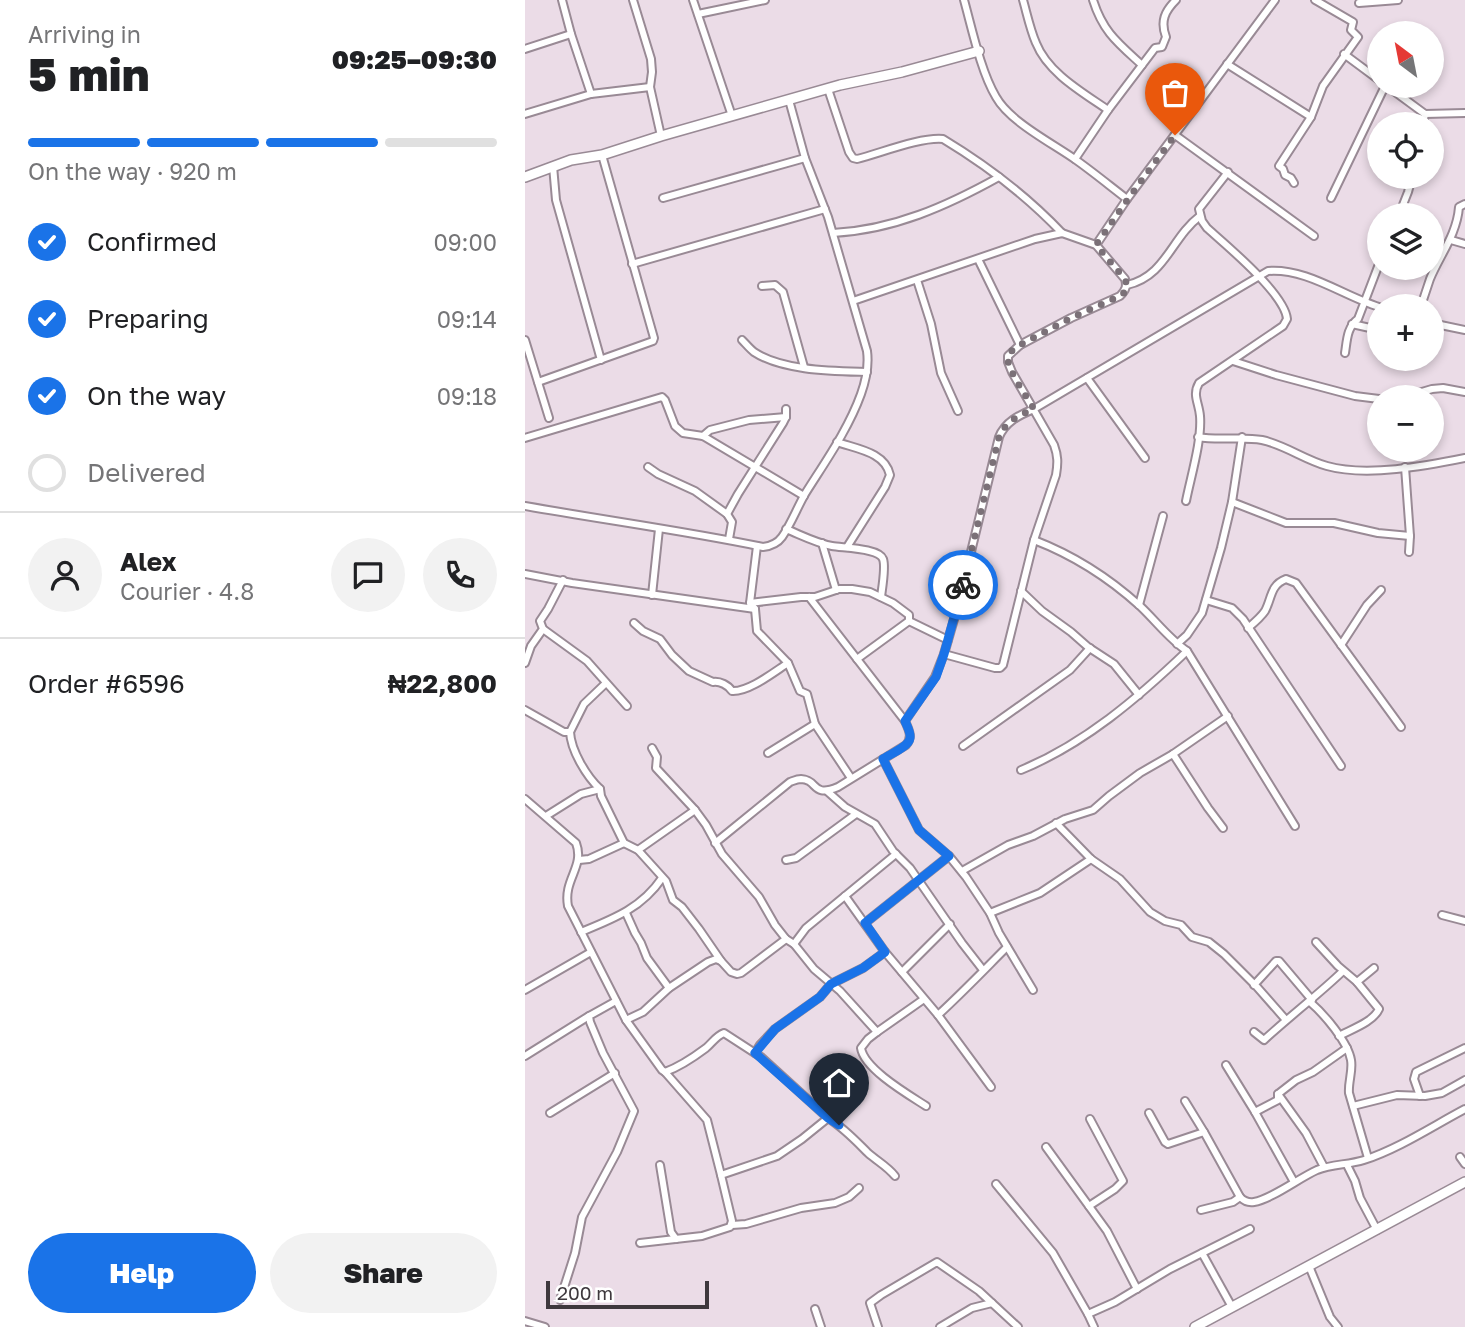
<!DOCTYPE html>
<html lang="en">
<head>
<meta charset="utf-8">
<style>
  body { margin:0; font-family:"Golos Text",sans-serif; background:#f2f2f2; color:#202124; height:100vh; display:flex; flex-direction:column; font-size:26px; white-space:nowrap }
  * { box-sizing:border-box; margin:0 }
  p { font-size:23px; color:#757577 }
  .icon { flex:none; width:38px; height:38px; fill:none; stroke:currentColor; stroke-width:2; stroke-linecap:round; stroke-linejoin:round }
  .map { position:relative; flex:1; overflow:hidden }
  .sheet { display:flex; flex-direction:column; background:#fff; width:525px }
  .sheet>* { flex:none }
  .needle { width:46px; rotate:328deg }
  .buttons { position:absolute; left:842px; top:21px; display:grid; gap:14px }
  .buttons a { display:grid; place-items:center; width:77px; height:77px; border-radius:50%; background:#fff; box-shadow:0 4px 10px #0003; font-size:35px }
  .scale { position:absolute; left:21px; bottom:18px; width:163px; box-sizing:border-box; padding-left:7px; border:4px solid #3e383d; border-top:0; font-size:19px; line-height:24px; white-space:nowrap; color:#3e383d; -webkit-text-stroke:5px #fff; paint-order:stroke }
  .pin { position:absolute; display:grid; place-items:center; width:60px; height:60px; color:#fff; margin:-72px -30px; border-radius:50% 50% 50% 0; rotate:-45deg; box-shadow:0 0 7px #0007 }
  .pin .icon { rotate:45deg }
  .courier { position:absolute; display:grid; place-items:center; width:70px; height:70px; margin:-35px; border:5px solid #1a73e8; border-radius:50%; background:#fff; color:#222; box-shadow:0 2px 9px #0007 }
  .overview em { font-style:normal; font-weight:800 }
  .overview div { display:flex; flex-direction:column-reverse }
  .overview { display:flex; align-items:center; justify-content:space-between; height:119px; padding:0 28px }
  h1 { font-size:46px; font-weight:800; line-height:52px }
  .bar { display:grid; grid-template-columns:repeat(4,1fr); gap:10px 7px; align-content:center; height:84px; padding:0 28px }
  .bar i { height:9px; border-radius:5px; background:#e0e0e0 }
  .bar .active { background:#1a73e8 }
  .bar p { grid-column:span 4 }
  .line { display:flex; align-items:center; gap:18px; padding:0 28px; border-top:2px solid #e0e0e0 }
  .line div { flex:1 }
  .round { display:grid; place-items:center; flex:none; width:74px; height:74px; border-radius:37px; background:#f2f2f2 }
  ol { padding:0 28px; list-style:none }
  li { display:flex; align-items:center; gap:21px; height:77px }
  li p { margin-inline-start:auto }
  li .icon { padding:7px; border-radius:50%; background:#1a73e8; color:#fff; stroke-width:4 }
  li:last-child { color:#757577 }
  li i { width:38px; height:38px; border:4px solid #e0e0e0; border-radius:50% }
  .cta { display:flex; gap:14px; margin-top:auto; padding:14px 28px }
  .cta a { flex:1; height:80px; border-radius:42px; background:#1a73e8; color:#fff; font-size:28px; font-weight:800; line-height:80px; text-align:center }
  .cta a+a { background:#f2f2f2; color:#202124 }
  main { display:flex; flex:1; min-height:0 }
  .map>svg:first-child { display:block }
</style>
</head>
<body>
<main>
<section class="sheet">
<div class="overview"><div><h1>5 min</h1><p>Arriving in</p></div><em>09:25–09:30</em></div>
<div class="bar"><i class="active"></i><i class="active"></i><i class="active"></i><i></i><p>On the way · 920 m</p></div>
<ol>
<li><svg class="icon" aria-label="check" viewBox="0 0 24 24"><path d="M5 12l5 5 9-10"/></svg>Confirmed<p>09:00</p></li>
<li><svg class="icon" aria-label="check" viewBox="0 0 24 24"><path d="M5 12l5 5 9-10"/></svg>Preparing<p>09:14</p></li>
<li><svg class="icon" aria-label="check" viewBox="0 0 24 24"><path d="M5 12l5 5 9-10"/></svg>On the way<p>09:18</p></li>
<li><i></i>Delivered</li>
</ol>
<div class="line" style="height:126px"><a class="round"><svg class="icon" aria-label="person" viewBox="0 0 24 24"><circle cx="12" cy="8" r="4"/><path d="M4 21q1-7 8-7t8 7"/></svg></a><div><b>Alex</b><p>Courier · 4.8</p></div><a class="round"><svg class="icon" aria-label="chat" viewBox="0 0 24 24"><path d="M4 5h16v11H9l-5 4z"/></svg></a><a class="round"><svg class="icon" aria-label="phone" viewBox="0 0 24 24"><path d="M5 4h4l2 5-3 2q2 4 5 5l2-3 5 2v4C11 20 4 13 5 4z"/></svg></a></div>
<div class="line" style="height:91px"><div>Order #6596</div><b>₦22,800</b></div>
<div class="cta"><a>Help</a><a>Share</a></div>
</section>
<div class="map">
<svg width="940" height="1327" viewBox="0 0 940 1327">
  <rect width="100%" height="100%" fill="#ebdce7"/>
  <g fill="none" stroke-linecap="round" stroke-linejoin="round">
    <g stroke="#998a95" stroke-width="10">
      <g id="street">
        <polyline points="37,0 46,34 66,94"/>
        <polyline points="108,0 126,59 127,72 125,87 136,136"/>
        <polyline points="168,0 207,116"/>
        <path d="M439,0C447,29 456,72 471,97C485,122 527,143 551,160C568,172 585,186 602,199"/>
        <path d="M498,0C502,14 505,29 511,43C523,73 557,92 583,110"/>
        <path d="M568,0C578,32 593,43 617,65"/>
        <polyline points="834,3 873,0"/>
        <polyline points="173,14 240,0"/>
        <polyline points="0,49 46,34"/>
        <polyline points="819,54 854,80"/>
        <polyline points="702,64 786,117"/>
        <polyline points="862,86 900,114 940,113"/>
        <path d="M303,89L324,152L328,158L332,159C356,153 395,137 418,139C461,165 503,197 537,233"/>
        <polyline points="0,114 66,94 125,87"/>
        <polyline points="898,124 900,114"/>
        <polyline points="650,135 789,236"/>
        <path d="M550,159L583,110L630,48L637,47L641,37C635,21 640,11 651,0"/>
        <polyline points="28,166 31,200 76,360"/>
        <polyline points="769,183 766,178 760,175 758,169 754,166 786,117 798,86 833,37 826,30 828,22 790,0"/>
        <polyline points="138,198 280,158"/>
        <polyline points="806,198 860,86"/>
        <polyline points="874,215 883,192 887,177"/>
        <path d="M308,233C368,230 422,206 474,177"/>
        <polyline points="926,240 940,244"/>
        <polyline points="571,245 602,199 750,0"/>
        <polyline points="453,259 495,345"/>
        <polyline points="107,264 300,209"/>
        <polyline points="392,280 406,324 416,373 433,411"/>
        <path d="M602,285C641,276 646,238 675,216"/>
        <polyline points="237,286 250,285 258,292 279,367"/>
        <path d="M328,301L510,239L537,233L571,245L600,279C602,286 601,290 595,296L546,318L510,337L495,345L483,356V362L487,372L529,445C533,456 533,463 531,475L509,540L478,665L475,668H470L419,654"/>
        <path d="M896,306C899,297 902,288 905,279C915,255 932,234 934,207L940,204"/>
        <polyline points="906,323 940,330"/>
        <polyline points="827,324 854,330"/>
        <polyline points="0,340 24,418"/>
        <path d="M217,340C221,344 225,349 229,352C258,371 309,371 342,372"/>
        <path d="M820,353C822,340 822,327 833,319L854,264"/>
        <polyline points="708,361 751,375 830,396 854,399"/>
        <polyline points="562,378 620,458"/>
        <polyline points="13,382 128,341 129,338 77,155"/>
        <polyline points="880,397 907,389 918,388 940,392"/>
        <polyline points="178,436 185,430 224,420 261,417"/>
        <path d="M673,437C695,441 716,436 737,440C760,445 780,460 802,466C841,477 901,466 940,458"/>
        <polyline points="0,438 137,397 140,400 150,426 158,433 178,436 279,496"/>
        <path d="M312,442C332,449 360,452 365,475L360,487L322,547"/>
        <polyline points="123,467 133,474 170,491 202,514 207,522 204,539"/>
        <polyline points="880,467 885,536 884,552"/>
        <path d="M661,501C666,476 677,440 675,416C674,403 667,395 674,383L758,326L762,319C760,294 701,245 682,228L677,221L674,209L703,172"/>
        <polyline points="707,502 761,523 809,523 853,533 885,536"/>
        <path d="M0,506C79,520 161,531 238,547C246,546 252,544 257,537C266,524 272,508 280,494C300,462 323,430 336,394C341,380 344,366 342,351L303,217L280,158L264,100"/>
        <polyline points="202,514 213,494 258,423 261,417 261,409"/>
        <path d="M261,529C276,535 291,543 307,546C318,548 354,548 358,559C361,567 357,588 356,597"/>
        <path d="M509,540C548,555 584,578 615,606C631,621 644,639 662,651L770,826"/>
        <polyline points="297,543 311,590"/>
        <polyline points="232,546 225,603 230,609 232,631 263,663 275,691 282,694 290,724 326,778"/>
        <polyline points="0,574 47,583 230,609"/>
        <polyline points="496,591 517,611 546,632 563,647 589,664 614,695"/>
        <polyline points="127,595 134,529"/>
        <polyline points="681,600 707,608 718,619 816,766"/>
        <polyline points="225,603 276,597 290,597 314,589 327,589 345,592 368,603 384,615 384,621 423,640"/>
        <polyline points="614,605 638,516"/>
        <path d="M109,623L118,631L135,639L147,655L164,671L188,682C195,681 203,685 207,691C224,692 249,672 263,663"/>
        <path d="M723,628C729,623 736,617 740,611C747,598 745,585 761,579L771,583L876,727"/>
        <polyline points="18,629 62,661 102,706"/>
        <polyline points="652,644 662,635 677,613 696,548 707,502 717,437"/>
        <polyline points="816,645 842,605 856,590"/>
        <polyline points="332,659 384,621"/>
        <polyline points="0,663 6,646 18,629 15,621 23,609 38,580"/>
        <path d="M0,710L39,732H45C46,751 62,777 75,789L76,796L99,843L113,850L141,881L148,900L157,907L174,929L196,961"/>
        <path d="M380,721L410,677L419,654L432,609L474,437C480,422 494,415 509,409L743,271C782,268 818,296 854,307"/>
        <polyline points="45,732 59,704 81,683"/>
        <polyline points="438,746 545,670 565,648"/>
        <polyline points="127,748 132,757 131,768 170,810"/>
        <polyline points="243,753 290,724"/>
        <polyline points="648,754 683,808 698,828"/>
        <polyline points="358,759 394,830 424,856 441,877 465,913 474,933 508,990"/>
        <path d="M496,770C559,744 613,698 662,651"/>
        <polyline points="302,791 320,807 350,824 368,851 385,868 437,943 458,970"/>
        <path d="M0,799L51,843C60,867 38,879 43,906L101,1020L137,1070L140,1072C154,1067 169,1057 181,1048C187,1043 191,1036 199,1033L236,1057L303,1118C319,1128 330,1140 343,1153C352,1161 362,1166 370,1176"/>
        <polyline points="21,816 56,794 75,789"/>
        <polyline points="531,823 566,859 595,879 625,912 640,921 656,925 667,937 684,942 699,954 732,987 761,1020"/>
        <path d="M190,843L265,782C268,781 272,779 276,779C294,780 286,798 313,787L381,745C388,737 384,730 380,721L284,597"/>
        <polyline points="113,850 170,810 181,825 197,854 234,897 250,925 261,939 269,944 289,969 315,991 352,1032"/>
        <polyline points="54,860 64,859 99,843"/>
        <polyline points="261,860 271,858 331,814"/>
        <polyline points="437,871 483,845 508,836 540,819 568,810 584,796 615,773 648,754 703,716"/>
        <polyline points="320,896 360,952 413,1015 466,1087"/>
        <polyline points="101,913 110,933 116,943 122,958 144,988"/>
        <polyline points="465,913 515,893 566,859"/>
        <polyline points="917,915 940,921"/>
        <polyline points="340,923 424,856"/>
        <path d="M56,932C88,919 117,908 137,878"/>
        <path d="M791,942L813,966L832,982L854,1009C848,1022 827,1029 814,1036"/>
        <polyline points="269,944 281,928 371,854"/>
        <polyline points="377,972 425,924"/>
        <polyline points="832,982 849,968"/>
        <polyline points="729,985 751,961 754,961 787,1000"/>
        <polyline points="0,990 66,952"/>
        <path d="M399,999L352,1032L343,1039L336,1048C339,1069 384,1095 401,1106"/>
        <path d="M785,1002C799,1014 823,1042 826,1060C828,1071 823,1082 824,1093L843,1158"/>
        <path d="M413,1015C437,993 459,970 482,947"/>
        <polyline points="101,1020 118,1012 144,988 183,962 191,959 196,961 206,972 212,974 216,973 261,939"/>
        <path d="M729,1032L739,1040C765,1016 793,995 818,971"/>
        <polyline points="230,1053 235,1045 250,1029 295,997 306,984 338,968 360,952"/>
        <polyline points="0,1056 64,1016"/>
        <polyline points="701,1065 730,1112 769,1182"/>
        <polyline points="140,1072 182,1120 196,1175"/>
        <polyline points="753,1094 771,1080 788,1072 822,1048"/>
        <polyline points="895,1096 889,1079 891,1072 940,1048"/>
        <path d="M660,1101L679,1132L715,1197C719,1201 724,1203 729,1202C747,1199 774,1178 792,1170C807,1164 823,1165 839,1160C875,1148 906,1127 940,1109"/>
        <polyline points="828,1106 872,1095 900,1096 917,1093 940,1080"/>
        <polyline points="730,1112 753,1100 753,1094 781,1133 799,1167"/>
        <polyline points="25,1113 90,1073"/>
        <polyline points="624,1113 640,1142 643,1144 679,1132"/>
        <polyline points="521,1147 582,1231 612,1289"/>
        <polyline points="935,1157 940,1164"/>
        <polyline points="135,1165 146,1232 151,1239"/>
        <polyline points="822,1165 830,1181 835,1198 852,1230"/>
        <polyline points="471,1184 528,1253 563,1314 569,1327"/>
        <polyline points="564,1206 590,1189 598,1181 565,1119"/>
        <polyline points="676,1210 708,1202 715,1197"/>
        <polyline points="207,1225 221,1224 276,1208 310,1203 324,1197 334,1188"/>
        <polyline points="115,1243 177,1236 205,1227 207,1221 196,1175 252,1156 277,1139 303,1118"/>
        <polyline points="677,1253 707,1307"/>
        <polyline points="784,1266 805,1317 813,1327"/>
        <polyline points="35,1300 50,1253 57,1217 92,1152 109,1111 78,1053 65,1022 64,1016 91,1001"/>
        <polyline points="290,1309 296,1327"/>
        <polyline points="563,1314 590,1302 645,1269 725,1229"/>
        <polyline points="0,1321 20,1327"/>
        <polyline points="353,1327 345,1303 356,1295 412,1262 454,1291 493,1327"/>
        <polyline points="415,1327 447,1308 467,1303"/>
      </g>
    </g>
    <g stroke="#998a95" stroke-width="12">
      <g id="secondary">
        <polyline points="0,177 46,160 77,155 136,136 315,85 377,72 454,51"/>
        <polyline points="670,1327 940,1182"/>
      </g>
    </g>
    <use href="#street" stroke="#fff" stroke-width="6"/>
    <use href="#secondary" stroke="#fff" stroke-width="9"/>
  </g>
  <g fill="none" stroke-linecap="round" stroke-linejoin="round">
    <path stroke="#7b7178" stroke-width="7" stroke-dasharray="0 12.6" d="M438,585L474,437C480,422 494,415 509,409C503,399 481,368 483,357C484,352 490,348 495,345L546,318L595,296L600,292L602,285L600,279L571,245L603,199L650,135"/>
    <path stroke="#1a73e8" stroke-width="9" d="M314,1125L303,1118L230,1053L250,1029L295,997L306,984L338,968L360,952L340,923L424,856L394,830L358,759C365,754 384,747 385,738C386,733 382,726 380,721L411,677L419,654L438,585"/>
  </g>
</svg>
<div class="buttons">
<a><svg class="needle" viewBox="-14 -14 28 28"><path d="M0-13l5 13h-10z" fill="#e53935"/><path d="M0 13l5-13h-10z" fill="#757577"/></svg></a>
<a><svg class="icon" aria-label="locate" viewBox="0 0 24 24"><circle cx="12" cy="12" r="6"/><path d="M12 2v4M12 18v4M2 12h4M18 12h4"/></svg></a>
<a><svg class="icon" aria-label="layers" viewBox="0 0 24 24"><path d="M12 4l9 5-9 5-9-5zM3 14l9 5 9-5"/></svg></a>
<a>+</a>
<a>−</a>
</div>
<div class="scale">200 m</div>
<div class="pin" style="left:650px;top:135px;background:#ea580c"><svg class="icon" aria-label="bag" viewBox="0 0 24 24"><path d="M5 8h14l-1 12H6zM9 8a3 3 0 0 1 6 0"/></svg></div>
<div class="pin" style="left:314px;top:1125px;background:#1f2937"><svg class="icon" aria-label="home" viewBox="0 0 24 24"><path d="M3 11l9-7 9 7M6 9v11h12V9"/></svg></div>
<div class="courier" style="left:438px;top:585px"><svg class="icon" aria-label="bike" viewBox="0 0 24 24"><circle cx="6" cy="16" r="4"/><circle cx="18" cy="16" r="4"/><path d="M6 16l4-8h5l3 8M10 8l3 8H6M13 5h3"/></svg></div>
</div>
</main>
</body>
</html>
